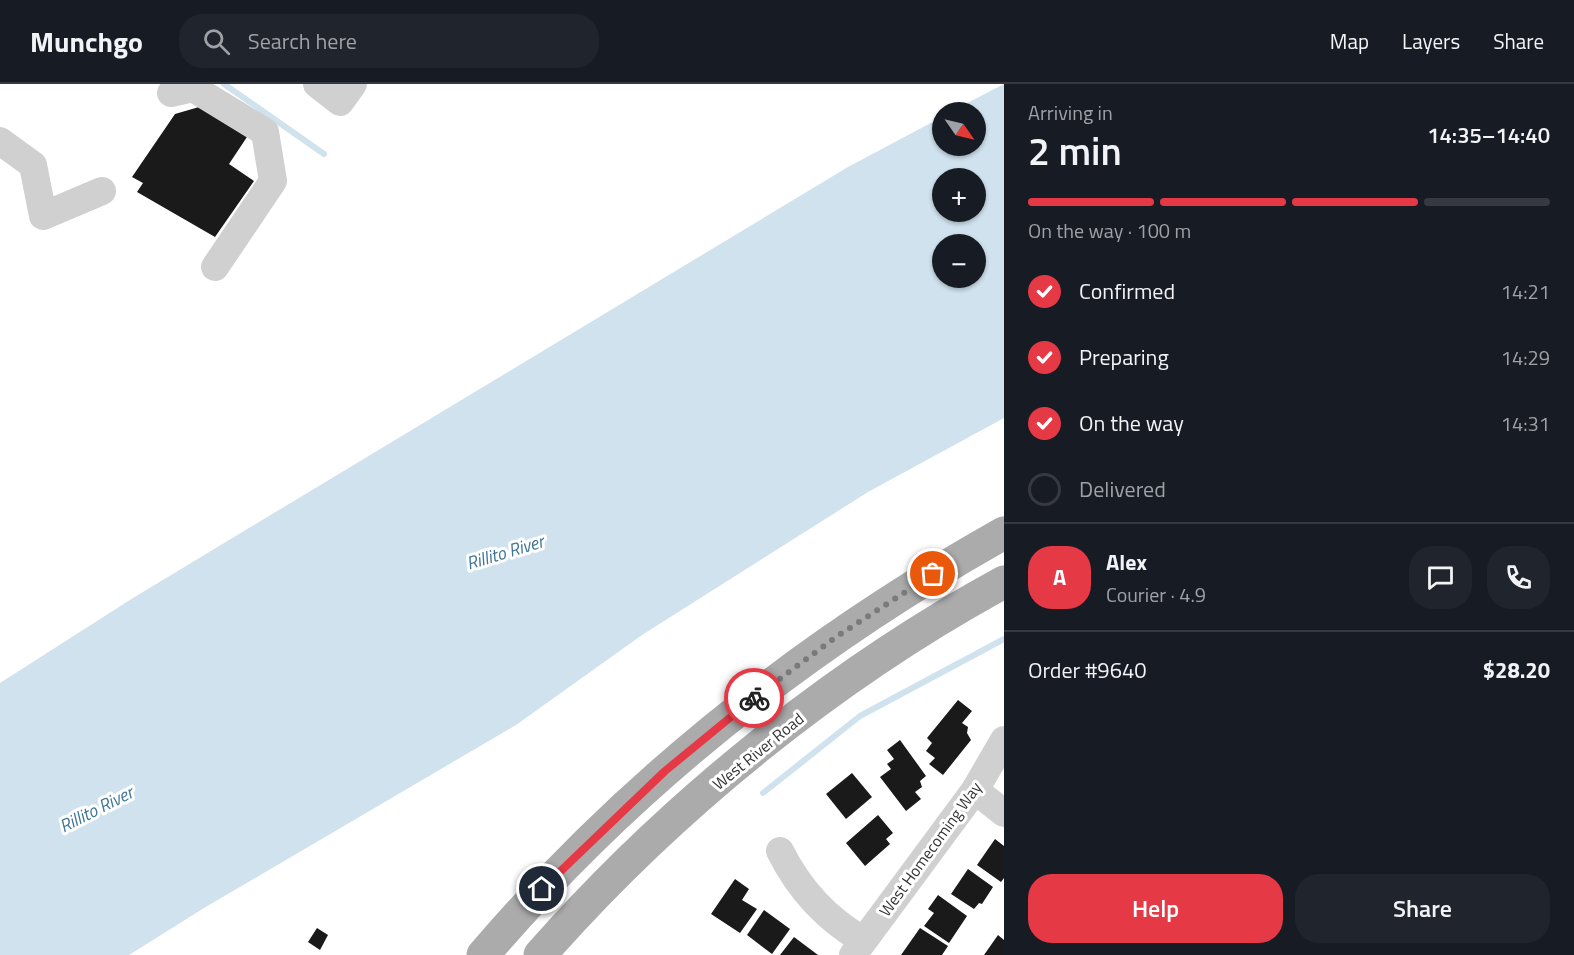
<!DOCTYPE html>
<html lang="en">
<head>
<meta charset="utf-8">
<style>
  body { margin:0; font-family:"Titillium Web",sans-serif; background:#20242c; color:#f1f3f6; height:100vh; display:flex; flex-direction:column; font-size:22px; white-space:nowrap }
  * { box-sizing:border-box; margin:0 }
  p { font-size:20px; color:#9ea1a6 }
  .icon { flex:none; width:33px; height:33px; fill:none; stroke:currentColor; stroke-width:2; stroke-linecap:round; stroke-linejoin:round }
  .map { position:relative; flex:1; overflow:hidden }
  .panel { display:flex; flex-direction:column; background:#171b24; width:570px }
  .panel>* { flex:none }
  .needle { width:39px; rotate:124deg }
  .controls { position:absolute; left:932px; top:18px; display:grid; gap:12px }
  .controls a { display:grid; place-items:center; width:54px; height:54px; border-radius:50%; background:#171b24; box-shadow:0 2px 4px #0004; font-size:30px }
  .pin { position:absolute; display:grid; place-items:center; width:51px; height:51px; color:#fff; margin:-26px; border:3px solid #fff; border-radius:50%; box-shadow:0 2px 6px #0007 }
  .courier { position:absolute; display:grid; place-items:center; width:60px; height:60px; margin:-30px; border:4px solid #e63946; border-radius:50%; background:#fff; color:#222; box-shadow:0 2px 8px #0007 }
  .headline em { font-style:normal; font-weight:600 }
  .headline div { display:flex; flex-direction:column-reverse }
  .headline { display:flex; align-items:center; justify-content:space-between; height:102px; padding:0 24px }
  h1 { font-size:39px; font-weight:600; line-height:45px }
  .bar { display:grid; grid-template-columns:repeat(4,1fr); gap:9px 6px; align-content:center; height:72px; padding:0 24px }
  .bar i { height:8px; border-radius:4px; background:#363941 }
  .bar .active { background:#e63946 }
  .bar p { grid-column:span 4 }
  .line { display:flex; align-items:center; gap:15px; padding:0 24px; border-top:2px solid #363941 }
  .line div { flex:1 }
  .round { display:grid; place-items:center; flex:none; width:63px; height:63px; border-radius:24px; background:#20242c }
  ol { padding:0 24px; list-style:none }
  li { display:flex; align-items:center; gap:18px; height:66px }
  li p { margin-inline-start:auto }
  li .icon { padding:6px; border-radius:50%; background:#e63946; color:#fff; stroke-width:4 }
  li:last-child { color:#9ea1a6 }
  li i { width:33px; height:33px; border:3px solid #363941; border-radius:50% }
  .cta { display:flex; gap:12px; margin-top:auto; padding:12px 24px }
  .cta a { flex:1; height:69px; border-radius:24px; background:#e63946; color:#fff; font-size:24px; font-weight:600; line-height:69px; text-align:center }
  .cta a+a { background:#20242c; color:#f1f3f6 }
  header { display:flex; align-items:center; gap:36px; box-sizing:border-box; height:84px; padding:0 30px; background:#171b24; border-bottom:2px solid #363941 }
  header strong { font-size:28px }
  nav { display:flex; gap:33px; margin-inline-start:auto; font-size:21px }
  .search { width:420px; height:54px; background:#20242c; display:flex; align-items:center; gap:15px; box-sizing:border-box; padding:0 21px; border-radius:24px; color:#9ea1a6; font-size:22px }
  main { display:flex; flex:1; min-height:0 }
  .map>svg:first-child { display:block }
</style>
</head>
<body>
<header>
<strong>Munchgo</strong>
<div class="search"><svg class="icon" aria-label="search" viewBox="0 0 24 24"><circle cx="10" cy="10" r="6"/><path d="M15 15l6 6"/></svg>Search here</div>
<nav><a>Map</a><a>Layers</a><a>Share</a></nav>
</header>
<main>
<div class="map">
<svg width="1004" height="871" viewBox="0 0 1004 871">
  <rect width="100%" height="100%" fill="#fff"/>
  <path fill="#cfe2ee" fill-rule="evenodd" d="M1004,0V334L868,408L642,551L516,641L204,824L129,871H0V599L133,514L848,83L942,33V62H975V28H950ZM942,94H975V128H942ZM942,160H975V194H942Z"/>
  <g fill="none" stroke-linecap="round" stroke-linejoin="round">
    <g stroke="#cfe2ee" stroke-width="6">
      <polyline points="224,0 324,70"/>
      <polyline points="763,709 860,632 1004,555"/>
    </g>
  </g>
  <g fill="#1a1a1a">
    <polygon points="199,23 247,53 229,80 254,97 215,153 137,108 143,99 132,93 175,30"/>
    <polygon points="958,616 972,627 962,639 968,643 967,649 971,656 943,691 929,680 935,674 926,667 932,659 927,654"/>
    <polygon points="900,656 926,692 920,697 922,703 915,708 921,715 906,727 880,693 891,685 887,680 894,675 887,666"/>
    <polygon points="852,689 872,713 846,735 826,710"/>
    <polygon points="878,731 893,749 886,755 890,760 865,782 846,759"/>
    <polygon points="995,755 1004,762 1004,794 1001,798 977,781"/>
    <polygon points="968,785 993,803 982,820 979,819 974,825 951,810"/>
    <polygon points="735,795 749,805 742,816 757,825 740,849 711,830"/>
    <polygon points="938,811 967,832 949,859 924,842 934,829 928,825"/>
    <polygon points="764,826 790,845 772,870 747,851"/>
    <polygon points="317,844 328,851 320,866 308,858"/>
    <polygon points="920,844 948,862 942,871 901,871"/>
    <polygon points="998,851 1004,856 1004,871 984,871"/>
    <polygon points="794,853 818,871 780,871"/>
  </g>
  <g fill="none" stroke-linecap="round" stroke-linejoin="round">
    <g stroke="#d0d0d0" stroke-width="28">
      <polyline points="317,0 340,18 353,0"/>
      <polyline points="171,9 193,4 265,48 273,97 215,183"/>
      <polyline points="0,57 33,81 43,132 102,107"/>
      <polyline points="975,706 1004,729"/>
      <path d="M780,767C799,805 826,835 863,856"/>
      <polyline points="853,871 975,706 1004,656"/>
    </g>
    <g stroke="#ababab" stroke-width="33">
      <path d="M483,871C629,700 808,559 1004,449"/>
      <path d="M540,871C669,724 833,591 1004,498"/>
    </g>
  </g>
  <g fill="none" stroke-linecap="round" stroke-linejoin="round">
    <polyline stroke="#7a7a7a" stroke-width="6" stroke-dasharray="0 10.8" points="754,614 836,553 933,490"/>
    <polyline stroke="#e63946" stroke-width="8" points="542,805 665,687 754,614"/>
  </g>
  <g text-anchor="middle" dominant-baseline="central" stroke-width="6" stroke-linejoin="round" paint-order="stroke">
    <g font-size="16" fill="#333" stroke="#fff">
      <text transform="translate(758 667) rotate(-39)">West River Road</text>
      <text transform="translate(930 765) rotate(-54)">West Homecoming Way</text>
    </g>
    <g font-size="18" font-style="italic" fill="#3f7597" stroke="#fff">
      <text transform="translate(505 468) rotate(-17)">Rillito River</text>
      <text transform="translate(96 725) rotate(-27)">Rillito River</text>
    </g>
  </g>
</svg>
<div class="controls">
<a><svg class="needle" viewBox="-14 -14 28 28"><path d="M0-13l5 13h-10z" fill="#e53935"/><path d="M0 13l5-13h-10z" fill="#9ea1a6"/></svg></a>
<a>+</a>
<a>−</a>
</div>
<div class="pin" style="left:933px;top:490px;background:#ea580c"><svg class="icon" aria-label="bag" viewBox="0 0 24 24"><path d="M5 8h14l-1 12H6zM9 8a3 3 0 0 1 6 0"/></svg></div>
<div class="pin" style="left:542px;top:805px;background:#1f2937"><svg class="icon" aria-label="home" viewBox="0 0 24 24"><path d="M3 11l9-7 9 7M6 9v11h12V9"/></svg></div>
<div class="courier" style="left:754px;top:614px"><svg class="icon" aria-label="bike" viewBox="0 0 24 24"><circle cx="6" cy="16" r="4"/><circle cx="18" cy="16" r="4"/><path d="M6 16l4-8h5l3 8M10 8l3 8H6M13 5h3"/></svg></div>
</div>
<section class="panel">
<div class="headline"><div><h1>2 min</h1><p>Arriving in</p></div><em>14:35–14:40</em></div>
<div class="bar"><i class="active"></i><i class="active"></i><i class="active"></i><i></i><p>On the way · 100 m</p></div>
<ol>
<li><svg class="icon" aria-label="check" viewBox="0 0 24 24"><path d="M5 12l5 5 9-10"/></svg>Confirmed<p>14:21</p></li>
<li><svg class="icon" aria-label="check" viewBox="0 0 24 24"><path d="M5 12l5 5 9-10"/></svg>Preparing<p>14:29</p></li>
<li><svg class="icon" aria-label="check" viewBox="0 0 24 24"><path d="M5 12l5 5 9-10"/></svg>On the way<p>14:31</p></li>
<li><i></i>Delivered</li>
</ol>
<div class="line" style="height:108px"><b class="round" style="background:#e63946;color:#fff">A</b><div><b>Alex</b><p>Courier · 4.9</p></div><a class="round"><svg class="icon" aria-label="chat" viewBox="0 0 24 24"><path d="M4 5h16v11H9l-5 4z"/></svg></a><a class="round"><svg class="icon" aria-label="phone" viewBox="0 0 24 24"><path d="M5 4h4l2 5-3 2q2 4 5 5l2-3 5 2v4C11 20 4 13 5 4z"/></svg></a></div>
<div class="line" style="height:78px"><div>Order #9640</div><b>$28.20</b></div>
<div class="cta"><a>Help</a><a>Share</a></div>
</section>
</main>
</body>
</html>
